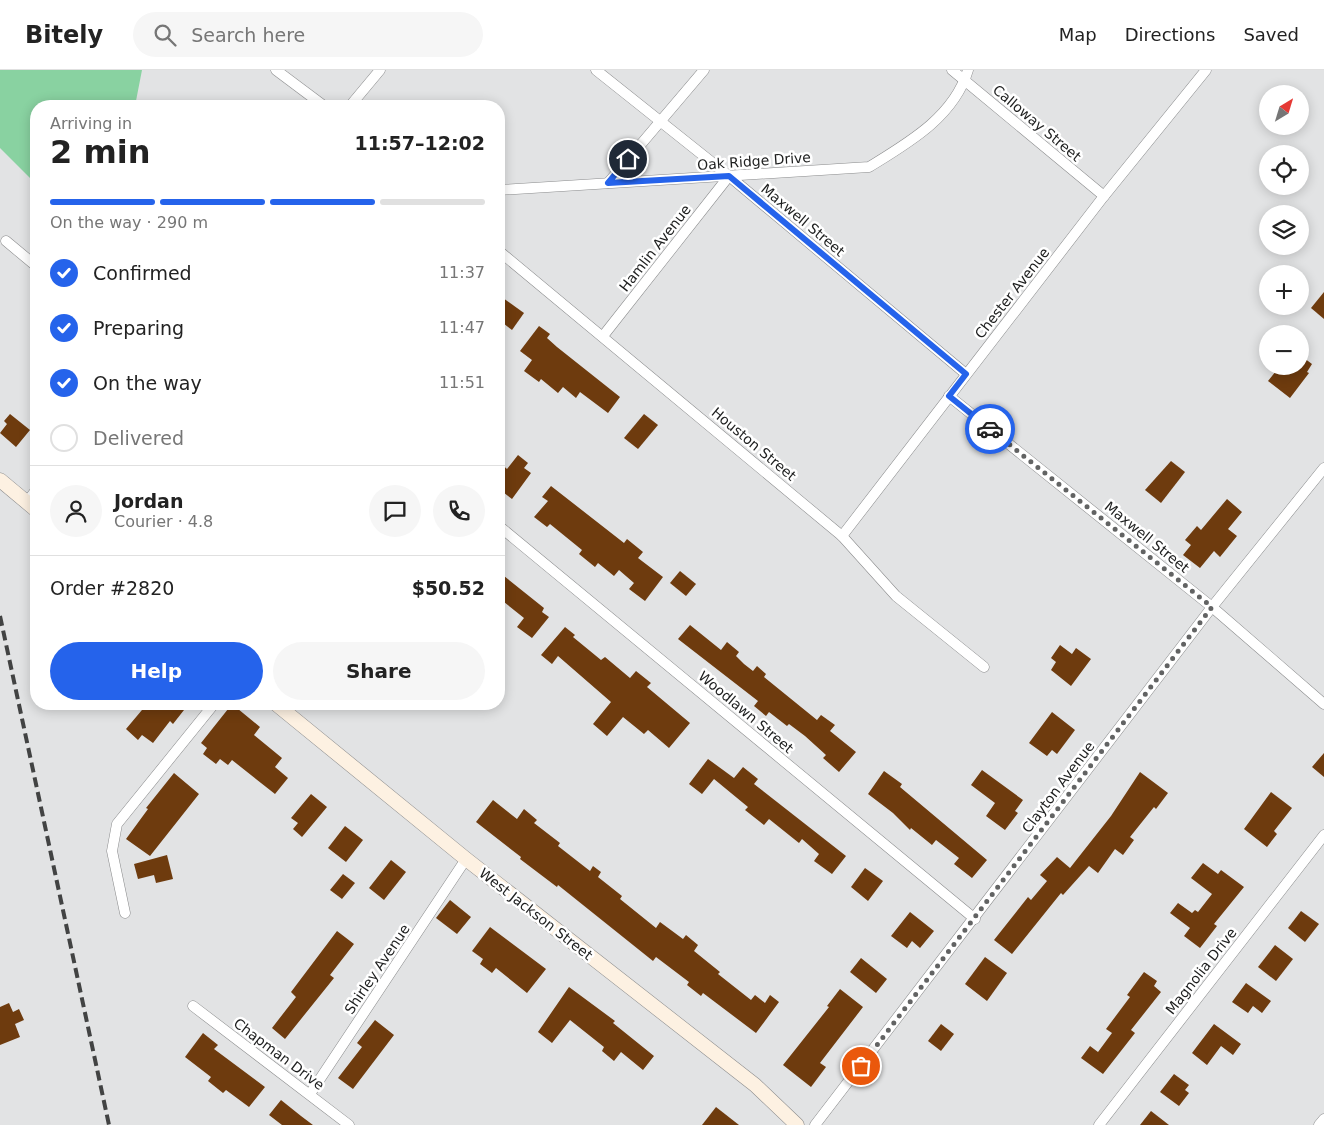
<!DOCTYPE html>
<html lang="en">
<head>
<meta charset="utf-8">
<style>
  body { margin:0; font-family:"DejaVu Sans",sans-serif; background:#f6f6f6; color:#222; height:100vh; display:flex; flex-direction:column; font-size:19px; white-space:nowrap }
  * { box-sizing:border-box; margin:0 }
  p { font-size:16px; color:#767676 }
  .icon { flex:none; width:28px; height:28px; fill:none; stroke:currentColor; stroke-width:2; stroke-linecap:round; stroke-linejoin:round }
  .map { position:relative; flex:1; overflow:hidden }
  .sheet { position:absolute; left:30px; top:30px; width:475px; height:610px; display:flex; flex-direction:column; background:#fff; border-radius:20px; box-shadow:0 2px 12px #0003 }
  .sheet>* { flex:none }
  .needle { width:32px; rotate:38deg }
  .buttons { position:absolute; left:1259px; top:15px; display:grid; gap:10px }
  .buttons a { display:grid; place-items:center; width:50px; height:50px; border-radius:50%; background:#fff; box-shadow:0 2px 12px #0003; font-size:25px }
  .pin { position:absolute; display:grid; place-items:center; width:42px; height:42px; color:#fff; margin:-21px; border:2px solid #fff; border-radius:50%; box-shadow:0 1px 5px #0007 }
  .courier { position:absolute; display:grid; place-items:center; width:50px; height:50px; margin:-25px; border:4px solid #2563eb; border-radius:50%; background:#fff; color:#222; box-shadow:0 1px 6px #0007 }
  .headline em { font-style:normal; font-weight:700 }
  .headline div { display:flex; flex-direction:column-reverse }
  .headline { display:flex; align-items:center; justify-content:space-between; height:85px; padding:0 20px }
  h1 { font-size:32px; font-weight:700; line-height:38px }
  .bar { display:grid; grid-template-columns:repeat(4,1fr); gap:8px 5px; align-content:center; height:60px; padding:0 20px }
  .bar i { height:6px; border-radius:4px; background:#e0e0e0 }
  .bar .selected { background:#2563eb }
  .bar p { grid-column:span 4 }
  .line { display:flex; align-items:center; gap:12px; padding:0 20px; border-top:1px solid #e0e0e0 }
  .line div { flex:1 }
  .round { display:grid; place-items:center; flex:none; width:52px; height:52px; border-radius:26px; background:#f6f6f6 }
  ol { padding:0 20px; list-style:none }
  li { display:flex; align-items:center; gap:15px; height:55px }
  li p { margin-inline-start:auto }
  li .icon { padding:5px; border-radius:50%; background:#2563eb; color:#fff; stroke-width:4 }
  li:last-child { color:#767676 }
  li i { width:28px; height:28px; border:2px solid #e0e0e0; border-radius:50% }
  .action { display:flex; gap:10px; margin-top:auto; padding:10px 20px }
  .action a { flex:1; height:58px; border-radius:30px; background:#2563eb; color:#fff; font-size:20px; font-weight:700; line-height:58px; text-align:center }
  .action a+a { background:#f6f6f6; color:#222 }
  header { display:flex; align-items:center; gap:30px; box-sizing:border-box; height:70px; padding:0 25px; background:#fff; border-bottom:1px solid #e0e0e0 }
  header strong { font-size:24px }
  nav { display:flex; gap:28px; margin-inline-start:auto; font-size:18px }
  .search { width:350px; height:45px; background:#f6f6f6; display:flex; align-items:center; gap:12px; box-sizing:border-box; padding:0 18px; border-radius:28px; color:#767676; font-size:19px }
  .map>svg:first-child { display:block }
</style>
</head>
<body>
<header>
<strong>Bitely</strong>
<div class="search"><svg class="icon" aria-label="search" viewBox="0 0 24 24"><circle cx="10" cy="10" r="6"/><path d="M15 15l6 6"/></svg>Search here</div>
<nav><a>Map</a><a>Directions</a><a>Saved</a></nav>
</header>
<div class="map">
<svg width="1324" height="1055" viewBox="0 0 1324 1055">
  <rect width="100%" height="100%" fill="#e2e3e4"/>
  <polygon fill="#89d2a1" points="0,0 142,0 135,36 36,36 36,114 0,78"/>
  <g fill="#6e3b0e">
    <polygon points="1324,222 1324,249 1311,238"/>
    <polygon points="503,228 524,243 512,260 499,250 499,234"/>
    <polygon points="539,256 550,264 547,268 557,277 620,327 608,343 580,322 576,328 563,317 558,323 541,309 539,312 524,301 532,290 520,281"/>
    <polygon points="1300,285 1312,294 1307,302 1309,303 1290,328 1268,311 1280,296 1300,296"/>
    <polygon points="10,344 30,360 16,377 0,363 7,354 4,351"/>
    <polygon points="644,344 658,355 638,379 624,368"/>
    <polygon points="518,385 528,393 524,398 531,403 512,429 499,419 499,392 507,399"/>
    <polygon points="1171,391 1185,402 1161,433 1145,420"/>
    <polygon points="551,416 624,473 627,469 643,482 638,488 663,507 645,531 629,519 634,513 619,500 614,506 598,493 595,497 579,484 582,480 550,454 547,457 534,447 548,431 542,427"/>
    <polygon points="1227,429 1242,442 1228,459 1237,466 1220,487 1214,481 1200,498 1183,485 1191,475 1185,470 1197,456 1201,460"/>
    <polygon points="680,501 696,514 686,526 670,513"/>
    <polygon points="499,502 544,538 542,542 549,547 532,568 517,557 524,548 499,528"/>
    <polygon points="690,555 721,580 727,572 739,582 736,586 744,594 753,601 757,596 766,604 764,607 817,650 821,645 835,655 830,661 856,682 839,702 823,688 826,685 805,666 789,654 787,656 769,642 766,646 754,636 758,631 678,569"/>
    <polygon points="565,557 575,565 573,567 601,590 605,587 630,608 636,601 651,613 647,617 690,653 669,678 648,660 644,664 623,647 607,666 593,654 611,632 558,586 552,594 541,585"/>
    <polygon points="1060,575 1072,584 1076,578 1091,589 1071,616 1051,600 1056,592 1051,588"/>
    <polygon points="147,634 177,634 184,640 173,654 170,651 153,673 142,665 138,670 126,659"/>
    <polygon points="232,634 260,657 254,665 282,688 275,697 288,708 275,724 232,690 228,695 220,689 216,694 203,684 207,678 201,673"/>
    <polygon points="1052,642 1075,660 1057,684 1052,680 1047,686 1029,673"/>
    <polygon points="1324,683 1324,707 1312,697"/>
    <polygon points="708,689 734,708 743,697 758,709 754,714 846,786 832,804 814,791 819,784 802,769 799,773 769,749 764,755 745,740 748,737 714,709 702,724 689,714"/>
    <polygon points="982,700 1023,730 1015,741 1018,743 1005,760 986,746 995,733 971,715"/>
    <polygon points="884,701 902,714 900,717 987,790 972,808 954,794 959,788 936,770 932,775 911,758 910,760 893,743 868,724"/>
    <polygon points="1140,702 1168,723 1156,739 1154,737 1130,767 1134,770 1123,785 1115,779 1098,803 1089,796 1063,825 1061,823 1012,884 994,870 1028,827 1031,830 1047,811 1040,805 1057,787 1070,798 1111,746"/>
    <polygon points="174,703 199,724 150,786 126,769 148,739 146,738"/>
    <polygon points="1271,722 1292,738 1274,761 1277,764 1267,777 1244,759"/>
    <polygon points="311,724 327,737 302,767 293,759 298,753 291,748"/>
    <polygon points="493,730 517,749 524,739 537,750 534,753 560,773 558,776 590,801 593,796 601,802 598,807 622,826 620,829 656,858 660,852 683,869 686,865 698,875 694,881 720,902 718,904 751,930 755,925 765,933 770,925 779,932 756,963 703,923 701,926 687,915 689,912 656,887 653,891 558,815 557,817 520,789 521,787 476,752"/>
    <polygon points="345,756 363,770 346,792 328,778"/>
    <polygon points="167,785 173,809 156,813 154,805 138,809 134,794"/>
    <polygon points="391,790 406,802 384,830 369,818"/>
    <polygon points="1203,793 1218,804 1221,800 1244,817 1214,854 1217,856 1200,878 1184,866 1190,858 1170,843 1178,833 1192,843 1195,840 1198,842 1212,824 1191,808"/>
    <polygon points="865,798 883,811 868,831 851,817"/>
    <polygon points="343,804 355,813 342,829 330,820"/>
    <polygon points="450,830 471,847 457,864 436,848"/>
    <polygon points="1301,841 1319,854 1305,872 1288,858"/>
    <polygon points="910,842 934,861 920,878 912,871 907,878 891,866"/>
    <polygon points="490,857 546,899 527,923 496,898 492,903 480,894 483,889 472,881"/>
    <polygon points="337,861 354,874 330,905 334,908 285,969 272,958 296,927 291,922"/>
    <polygon points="1275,875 1293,889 1276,911 1258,897"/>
    <polygon points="985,887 1007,903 987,931 965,914"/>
    <polygon points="861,888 887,909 876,923 850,902"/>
    <polygon points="1144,902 1157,911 1154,916 1161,922 1131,960 1135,963 1103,1004 1081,988 1090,976 1098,982 1112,963 1106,959 1130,927 1127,925"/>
    <polygon points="1246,913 1271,931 1262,943 1253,936 1248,943 1232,932"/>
    <polygon points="569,917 615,951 613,953 654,986 643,1000 621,982 614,991 602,981 604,977 570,950 552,973 538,962"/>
    <polygon points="840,919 863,937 820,993 826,997 811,1017 783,995 829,937 827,936"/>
    <polygon points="9,933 13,942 19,939 24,950 15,954 20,967 0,975 0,937"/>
    <polygon points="375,950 394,965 353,1019 338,1008 362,977 357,973"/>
    <polygon points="941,954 954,964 941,981 928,971"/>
    <polygon points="1214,954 1241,974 1233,985 1221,976 1207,995 1192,983"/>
    <polygon points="203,963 218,975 214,979 265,1017 249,1037 226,1020 223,1023 208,1011 211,1007 185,987"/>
    <polygon points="1174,1004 1189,1015 1185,1020 1189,1023 1179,1036 1160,1022"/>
    <polygon points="281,1030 301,1046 313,1055 282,1055 269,1045"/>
    <polygon points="716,1037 739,1055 702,1055"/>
    <polygon points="1151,1041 1169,1055 1140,1055"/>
  </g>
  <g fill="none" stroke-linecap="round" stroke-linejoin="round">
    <g stroke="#8a8b8c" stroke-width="11">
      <g id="street">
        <polyline points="276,0 324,36"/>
        <polyline points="596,0 729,106 966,304"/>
        <polyline points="952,0 1104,126"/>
        <polyline points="350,36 380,0"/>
        <polyline points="608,113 704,0"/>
        <path d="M499,120L869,97C908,73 954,47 968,0"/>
        <polyline points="6,171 36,196"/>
        <polyline points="499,181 842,466 896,526 984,597"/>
        <polyline points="603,266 729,106"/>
        <polyline points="949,326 1212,537 1324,634"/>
        <polyline points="27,432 36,420"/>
        <polyline points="499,456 975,849"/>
        <polyline points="842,466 1104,126 1206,0"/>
        <polyline points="125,843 112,781 117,754 214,634"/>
        <polyline points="193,936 349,1055"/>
        <polyline points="310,1024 466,789"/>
        <polyline points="815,1055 1212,537 1324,398"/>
        <polyline points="1099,1055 1324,765"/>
        <polyline points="1319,1055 1324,1049"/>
      </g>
    </g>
    <g stroke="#8a8b8c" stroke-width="15">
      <g id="secondary">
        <polyline points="0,410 36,440"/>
        <polyline points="276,634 466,789 755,1015 797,1055"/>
      </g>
    </g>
    <use href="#street" stroke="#fff" stroke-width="10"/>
    <use href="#secondary" stroke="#fdf1e2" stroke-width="14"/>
    <polyline stroke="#424343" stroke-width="4" stroke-dasharray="10 5" stroke-linecap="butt" points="0,546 109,1055"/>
  </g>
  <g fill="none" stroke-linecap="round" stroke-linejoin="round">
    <polyline stroke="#626363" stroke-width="5" stroke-dasharray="0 9" points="861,996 1212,537 990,359"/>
    <polyline stroke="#2563eb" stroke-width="6" points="628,89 608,113 729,106 966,304 949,326 990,359"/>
  </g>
  <g text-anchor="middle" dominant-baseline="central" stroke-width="5" stroke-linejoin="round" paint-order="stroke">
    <g font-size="14" fill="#1d1e1e" stroke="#fff">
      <text transform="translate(1037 53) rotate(40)">Calloway Street</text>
      <text transform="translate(754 91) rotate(-4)">Oak Ridge Drive</text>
      <text transform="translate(803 150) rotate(40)">Maxwell Street</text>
      <text transform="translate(655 178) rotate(-52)">Hamlin Avenue</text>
      <text transform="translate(1012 223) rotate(-52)">Chester Avenue</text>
      <text transform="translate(754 374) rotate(40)">Houston Street</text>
      <text transform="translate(1147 467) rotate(39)">Maxwell Street</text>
      <text transform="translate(746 642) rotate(40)">Woodlawn Street</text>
      <text transform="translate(1058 717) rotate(-53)">Clayton Avenue</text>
      <text transform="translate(536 844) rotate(38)">West Jackson Street</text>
      <text transform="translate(377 899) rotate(-56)">Shirley Avenue</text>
      <text transform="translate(1201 901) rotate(-52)">Magnolia Drive</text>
      <text transform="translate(279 984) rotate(37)">Chapman Drive</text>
    </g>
  </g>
</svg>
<div class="buttons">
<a><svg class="needle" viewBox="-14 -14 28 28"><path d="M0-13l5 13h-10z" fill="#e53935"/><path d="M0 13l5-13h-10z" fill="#767676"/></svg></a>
<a><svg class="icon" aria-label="locate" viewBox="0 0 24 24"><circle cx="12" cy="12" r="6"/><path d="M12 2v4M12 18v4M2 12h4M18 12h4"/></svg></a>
<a><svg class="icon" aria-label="layers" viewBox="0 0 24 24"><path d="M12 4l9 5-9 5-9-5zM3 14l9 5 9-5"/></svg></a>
<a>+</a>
<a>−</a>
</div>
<div class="pin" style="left:861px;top:996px;background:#ea580c"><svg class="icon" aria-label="bag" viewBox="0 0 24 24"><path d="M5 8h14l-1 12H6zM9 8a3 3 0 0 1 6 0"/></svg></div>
<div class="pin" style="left:628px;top:89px;background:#1f2937"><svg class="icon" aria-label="home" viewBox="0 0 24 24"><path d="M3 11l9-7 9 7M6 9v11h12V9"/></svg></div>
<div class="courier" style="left:990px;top:359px"><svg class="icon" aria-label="car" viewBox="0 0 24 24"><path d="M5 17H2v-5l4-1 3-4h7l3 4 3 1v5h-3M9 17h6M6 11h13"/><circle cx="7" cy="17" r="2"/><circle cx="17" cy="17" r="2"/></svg></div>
<section class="sheet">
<div class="headline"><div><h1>2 min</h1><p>Arriving in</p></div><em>11:57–12:02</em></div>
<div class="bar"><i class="selected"></i><i class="selected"></i><i class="selected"></i><i></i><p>On the way · 290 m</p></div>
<ol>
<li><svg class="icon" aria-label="check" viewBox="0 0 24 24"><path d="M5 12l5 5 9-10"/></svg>Confirmed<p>11:37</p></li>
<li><svg class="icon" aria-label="check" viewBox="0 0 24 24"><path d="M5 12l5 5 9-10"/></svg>Preparing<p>11:47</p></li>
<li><svg class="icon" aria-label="check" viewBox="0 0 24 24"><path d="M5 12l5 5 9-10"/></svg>On the way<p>11:51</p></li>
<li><i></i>Delivered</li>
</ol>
<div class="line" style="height:90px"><a class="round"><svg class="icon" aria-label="person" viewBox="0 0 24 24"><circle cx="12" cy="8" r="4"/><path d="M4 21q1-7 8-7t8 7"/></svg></a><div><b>Jordan</b><p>Courier · 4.8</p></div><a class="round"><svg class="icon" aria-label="chat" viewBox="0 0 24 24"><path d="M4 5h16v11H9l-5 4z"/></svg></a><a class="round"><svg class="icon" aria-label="phone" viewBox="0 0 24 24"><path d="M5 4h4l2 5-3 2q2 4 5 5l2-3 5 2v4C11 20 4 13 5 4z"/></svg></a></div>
<div class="line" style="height:65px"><div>Order #2820</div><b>$50.52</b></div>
<div class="action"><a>Help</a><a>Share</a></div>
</section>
</div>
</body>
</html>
